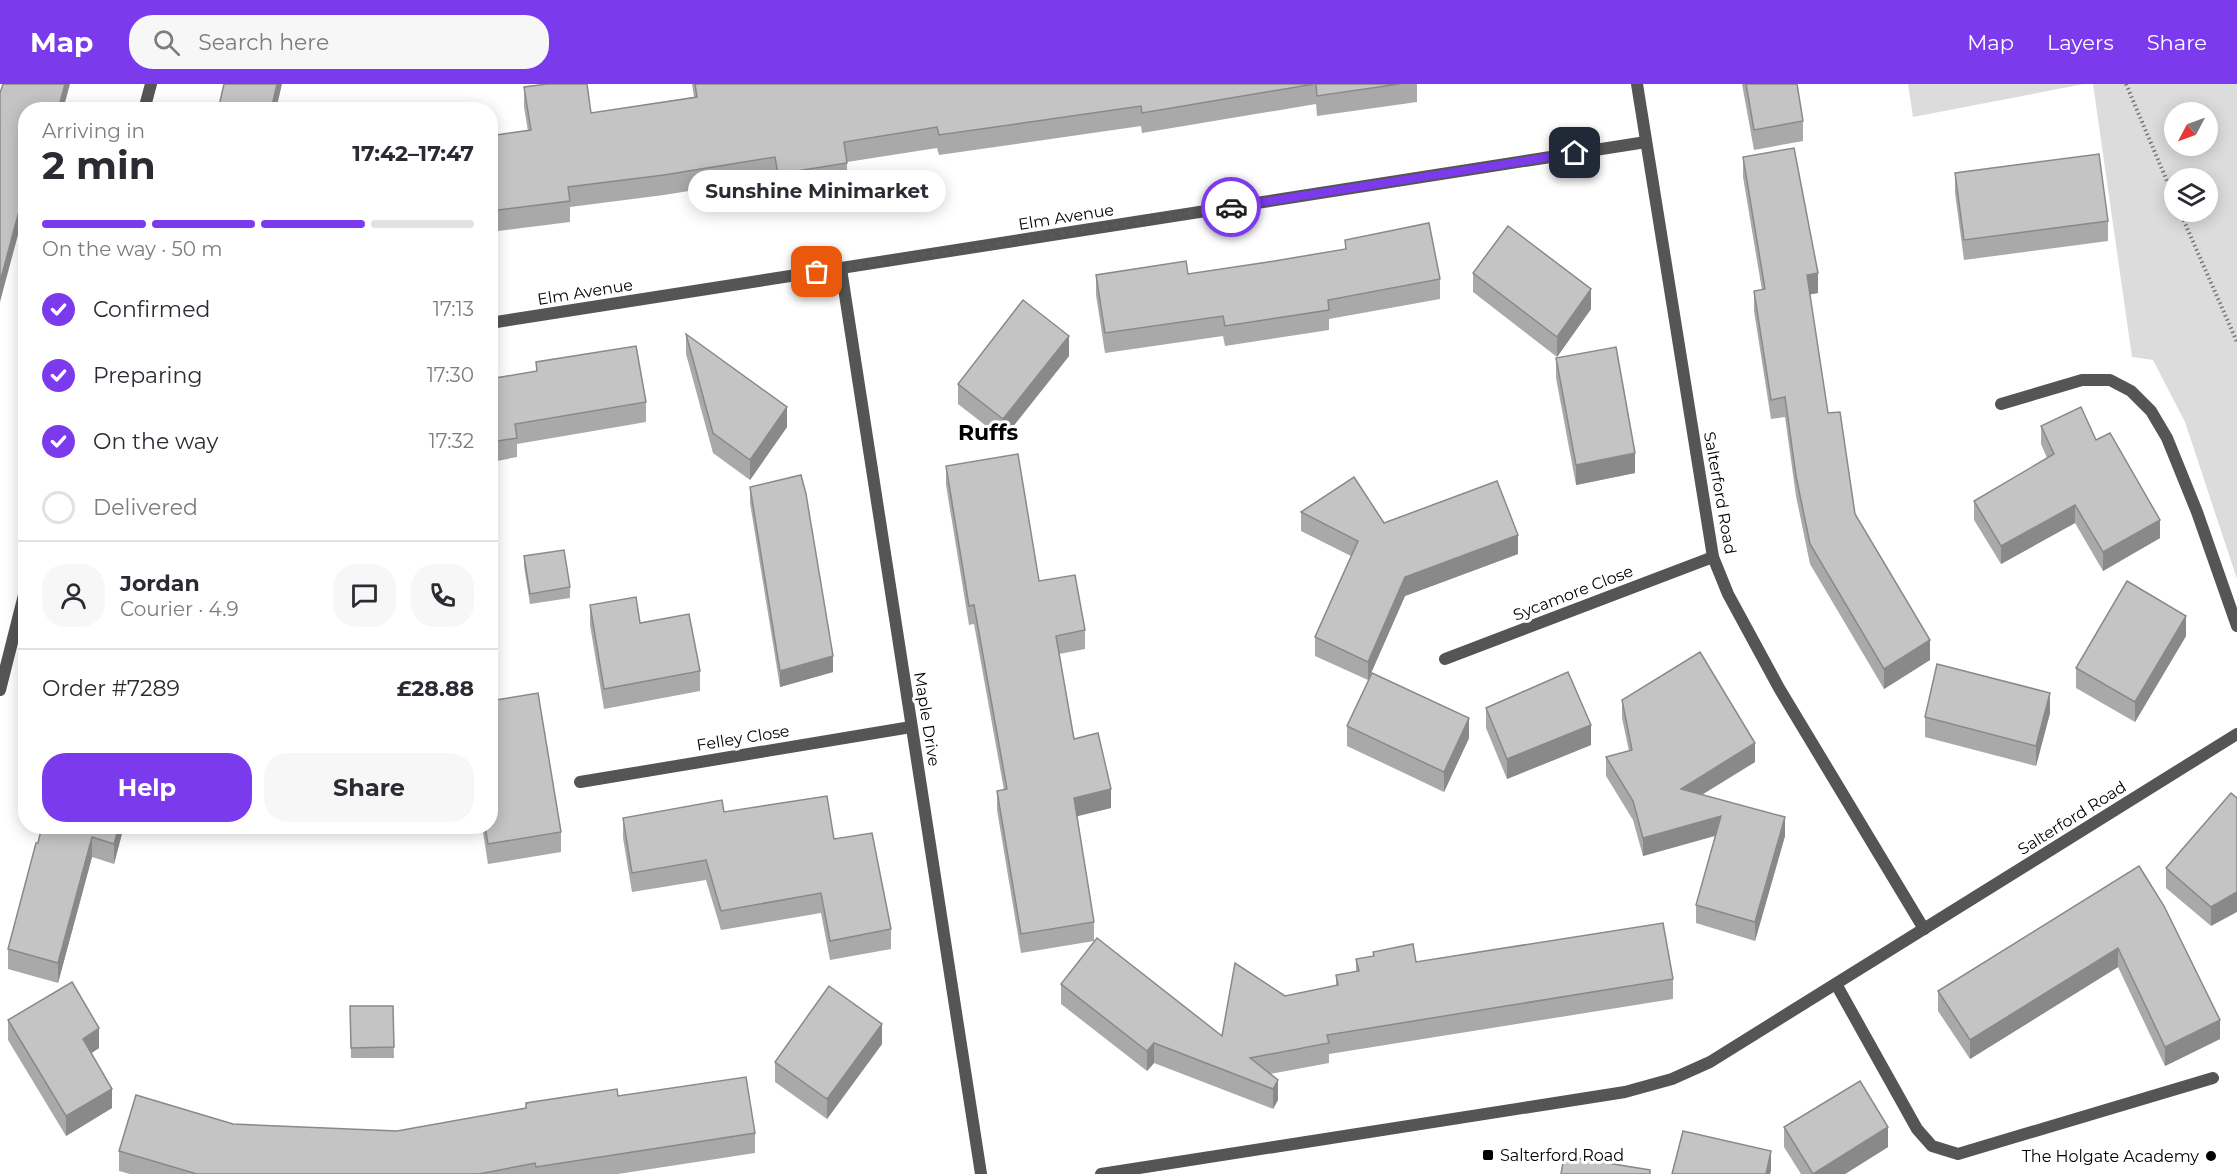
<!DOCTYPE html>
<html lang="en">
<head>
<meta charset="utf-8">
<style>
  body { margin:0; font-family:Montserrat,sans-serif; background:#f7f7f7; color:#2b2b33; height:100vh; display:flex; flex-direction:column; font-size:22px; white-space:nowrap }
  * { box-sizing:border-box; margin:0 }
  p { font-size:20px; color:#7c7c81 }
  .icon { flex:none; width:33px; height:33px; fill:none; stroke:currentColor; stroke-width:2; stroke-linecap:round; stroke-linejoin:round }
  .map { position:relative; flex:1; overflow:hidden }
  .details { position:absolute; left:18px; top:18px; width:480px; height:732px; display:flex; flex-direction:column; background:#fff; border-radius:24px; box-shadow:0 3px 15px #0003 }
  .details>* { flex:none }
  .needle { width:39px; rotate:229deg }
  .controls { position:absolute; left:2164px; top:18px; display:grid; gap:12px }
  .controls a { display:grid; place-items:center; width:54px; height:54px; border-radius:50%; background:#fff; box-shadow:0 3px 15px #0003; font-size:30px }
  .pin { position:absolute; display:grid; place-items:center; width:51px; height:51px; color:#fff; margin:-26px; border-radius:12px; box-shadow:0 3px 9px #0006 }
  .courier { position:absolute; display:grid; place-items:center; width:60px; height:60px; margin:-30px; border:4px solid #7c3aed; border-radius:50%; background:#fff; color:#222; box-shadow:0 2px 8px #0007 }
  .bubble { position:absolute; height:42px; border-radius:21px; background:#fff; box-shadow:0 3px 15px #0003; font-size:20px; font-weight:700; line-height:42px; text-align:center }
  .summary em { font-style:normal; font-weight:700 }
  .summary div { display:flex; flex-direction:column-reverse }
  .summary { display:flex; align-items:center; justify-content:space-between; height:102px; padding:0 24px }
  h1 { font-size:39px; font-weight:700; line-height:45px }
  .bar { display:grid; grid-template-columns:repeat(4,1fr); gap:9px 6px; align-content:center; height:72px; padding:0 24px }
  .bar i { height:8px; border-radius:4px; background:#e1e1e2 }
  .bar .active { background:#7c3aed }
  .bar p { grid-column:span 4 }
  .line { display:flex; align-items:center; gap:15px; padding:0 24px; border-top:2px solid #e1e1e2 }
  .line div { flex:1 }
  .round { display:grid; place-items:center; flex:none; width:63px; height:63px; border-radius:24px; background:#f7f7f7 }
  ol { padding:0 24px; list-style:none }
  li { display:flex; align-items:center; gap:18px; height:66px }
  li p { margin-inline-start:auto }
  li .icon { padding:6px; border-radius:50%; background:#7c3aed; color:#fff; stroke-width:4 }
  li:last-child { color:#7c7c81 }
  li i { width:33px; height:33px; border:3px solid #e1e1e2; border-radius:50% }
  .action { display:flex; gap:12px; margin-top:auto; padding:12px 24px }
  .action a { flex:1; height:69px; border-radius:24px; background:#7c3aed; color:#fff; font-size:24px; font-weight:700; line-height:69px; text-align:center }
  .action a+a { background:#f7f7f7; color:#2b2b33 }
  header { display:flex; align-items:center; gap:36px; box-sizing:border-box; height:84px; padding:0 30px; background:#7c3aed; color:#fff }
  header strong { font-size:28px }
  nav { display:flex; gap:33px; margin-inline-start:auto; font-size:21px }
  .search { width:420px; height:54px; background:#f7f7f7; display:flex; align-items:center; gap:15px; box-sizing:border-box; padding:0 21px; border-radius:24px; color:#7c7c81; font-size:22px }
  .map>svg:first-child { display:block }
</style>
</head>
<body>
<header>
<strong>Map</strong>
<div class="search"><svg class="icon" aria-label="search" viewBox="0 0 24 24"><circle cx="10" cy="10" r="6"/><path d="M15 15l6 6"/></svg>Search here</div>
<nav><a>Map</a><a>Layers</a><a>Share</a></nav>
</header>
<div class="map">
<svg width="2237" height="1090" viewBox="0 0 2237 1090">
  <rect width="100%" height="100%" fill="#fff"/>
  <g fill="#dcdcdc" fill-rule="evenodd">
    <polygon points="1908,0 2084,0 1913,33"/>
    <path d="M2093,0H2237V495L2185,338L2153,276L2132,273ZM2175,28H2208V62H2175ZM2175,94H2208V128H2175Z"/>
  </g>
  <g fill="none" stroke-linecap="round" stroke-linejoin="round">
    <g stroke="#777" stroke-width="4" stroke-dasharray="1.5 3" stroke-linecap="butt">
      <polyline points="2126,0 2175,116"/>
      <polyline points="2180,128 2237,258"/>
    </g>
    <polyline stroke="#555" stroke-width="12" points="1836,900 1917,1045 1932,1062 1958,1070 2213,994"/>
    <g stroke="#555" stroke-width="12">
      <polyline points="1637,0 1713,473 1728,510 1779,604 1924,845"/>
      <polyline points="144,26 151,0"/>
      <polyline points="841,185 981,1090"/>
      <polyline points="490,239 1646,58"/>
      <polyline points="2001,320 2082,296 2110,296 2131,307 2151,327 2167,354 2197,428 2237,542"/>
      <polyline points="1445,575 1713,473"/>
      <polyline points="0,606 26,503"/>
      <polyline points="580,698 911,643"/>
      <polyline points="1101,1090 1625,1008 1672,995 1710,978 2237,650"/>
    </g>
  </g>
  <g fill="#a9a9a9">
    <polygon points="692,0 1417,0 1417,18 1317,32 1316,20 1142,49 1141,42 939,71 937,64 847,78 847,99 778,110 775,93 664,111 570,123 570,138 490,148 490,52 528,47 524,23 524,3 591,29 694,13"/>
    <polygon points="1742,0 1797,0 1803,37 1803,57 1754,66"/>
    <polygon points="1743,73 1818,209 1810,210 1828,329 1855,430 1930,576 1884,605 1810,480 1796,412 1785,333 1771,335 1754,227 1754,207 1762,206 1743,93"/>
    <polygon points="1955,89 2108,137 2108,157 1964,176 1955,109"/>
    <polygon points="1345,156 1440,195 1440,215 1329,235 1329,246 1225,262 1223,252 1105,269 1096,211 1096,191 1188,190 1345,166"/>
    <polygon points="1473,189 1591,225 1557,273 1473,208"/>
    <polygon points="686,250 787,343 750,396 713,369 686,270"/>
    <polygon points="1069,272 1003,355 958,320 958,300"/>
    <polygon points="1556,274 1635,389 1576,401 1556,294"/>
    <polygon points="536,278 646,318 646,338 517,360 517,373 492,378 492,381 490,382 490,295 536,287"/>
    <polygon points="2041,342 2096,356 2160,454 2103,487 2075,439 2001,480 1974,436 1974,417 2047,374 2041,360"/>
    <polygon points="946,382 1039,497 1085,546 1085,565 1059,570 1074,655 1111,724 1077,732 1094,838 1094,857 1021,869 997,726 997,707 1004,706 974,540 969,541 946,401"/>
    <polygon points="750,403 833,588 780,603 750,419"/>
    <polygon points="1301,428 1384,439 1518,470 1405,512 1368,596 1315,572 1315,553 1351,472 1301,447"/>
    <polygon points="524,472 570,503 570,514 530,520 524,482"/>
    <polygon points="590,521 640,539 700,587 700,607 604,625 590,541"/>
    <polygon points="2186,552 2135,638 2076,604 2076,584"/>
    <polygon points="1622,616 1755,678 1702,711 1785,752 1755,857 1696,839 1696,821 1715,752 1643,772 1633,736 1606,692 1606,673 1629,667 1622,634"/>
    <polygon points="1486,624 1591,661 1507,695 1486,644"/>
    <polygon points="2050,629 2036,682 1925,653 1925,633"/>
    <polygon points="1347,642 1469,654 1444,708 1347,662"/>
    <polygon points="2231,709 2211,842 2166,804 2166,784"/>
    <polygon points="724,728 834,755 891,845 891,865 830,876 821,829 721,846 706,796 632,808 623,754 623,734"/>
    <polygon points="42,742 124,742 114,780 92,773 58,899 8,885 8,865"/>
    <polygon points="482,742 561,748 561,768 488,780"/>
    <polygon points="2139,782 2220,955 2165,982 2118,883 1970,975 1938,927 1938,907"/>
    <polygon points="1356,875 1673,895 1673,915 1329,970 1329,979 1270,990 1278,1016 1273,1025 1154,979 1147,987 1061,920 1061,900 1222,952 1285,912 1336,902 1336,891 1356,887"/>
    <polygon points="350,922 393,922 394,974 351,974"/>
    <polygon points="8,936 99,964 91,969 112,1024 66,1052 8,956"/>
    <polygon points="882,960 827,1035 775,998 775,978"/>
    <polygon points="618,1012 755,1049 755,1069 618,1090 130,1090 119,1087 119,1067 233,1040 397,1047 526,1025 526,1019"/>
    <polygon points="1784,1043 1888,1063 1845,1090 1801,1090 1784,1063"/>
  </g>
  <g fill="#898989">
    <polygon points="65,0 70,0 63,26 58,26"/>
    <polygon points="277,0 282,0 276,26 271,26"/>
    <polygon points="26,101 26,121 0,218 0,198"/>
    <polygon points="1818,189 1818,209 1807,211 1807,191"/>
    <polygon points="1591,205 1591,225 1557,273 1557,253"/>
    <polygon points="1069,252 1069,272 1003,355 1003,335"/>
    <polygon points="787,323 787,343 750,396 750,376"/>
    <polygon points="1635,369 1635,389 1576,401 1576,381"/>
    <polygon points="2075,421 2075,439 2001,480 2001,462"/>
    <polygon points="2160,436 2160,454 2103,487 2103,468"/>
    <polygon points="1518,451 1518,470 1405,512 1368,596 1368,578 1405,493"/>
    <polygon points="2186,532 2186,552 2135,638 2135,618"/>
    <polygon points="1930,556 1930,576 1884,605 1884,585"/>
    <polygon points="833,572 833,588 780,603 780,587"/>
    <polygon points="2050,609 2050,629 2036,682 2036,662"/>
    <polygon points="1469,634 1469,654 1444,708 1444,688"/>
    <polygon points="1591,641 1591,661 1507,695 1507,675"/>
    <polygon points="1755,659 1755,678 1681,723 1681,705"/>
    <polygon points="1111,705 1111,724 1074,733 1074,714"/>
    <polygon points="1721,732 1721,750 1643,772 1643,754"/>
    <polygon points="1785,733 1785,752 1755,857 1755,838"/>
    <polygon points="119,742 124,742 114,780 114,760"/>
    <polygon points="92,753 92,773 58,899 58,879"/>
    <polygon points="2237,808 2237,828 2211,842 2211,823"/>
    <polygon points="2118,864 2118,883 1970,975 1970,956"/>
    <polygon points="2220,936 2220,955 2165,982 2165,963"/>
    <polygon points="882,940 882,960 827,1035 827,1015"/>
    <polygon points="99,944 99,964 83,975 83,955"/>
    <polygon points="1154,959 1154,979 1147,987 1147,967"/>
    <polygon points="1278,996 1278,1016 1273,1025 1273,1005"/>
    <polygon points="112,1005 112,1024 66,1052 66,1032"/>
    <polygon points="1888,1043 1888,1063 1845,1090 1813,1090"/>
    <polygon points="1771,1067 1771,1087 1770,1090 1766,1090"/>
  </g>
  <g fill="#c4c4c4" stroke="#898989" stroke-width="1.5">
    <polygon points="3,0 65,0 58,26 26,26 26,101 0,198 0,9"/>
    <polygon points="224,0 277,0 271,26 218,26"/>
    <polygon points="547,0 587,0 591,29 697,13 695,0 1314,0 1142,29 1141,22 939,51 937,43 844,58 847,79 778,90 775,73 664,91 568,103 570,117 490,127 490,52 531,46 524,3"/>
    <polygon points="1316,0 1399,0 1317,12"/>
    <polygon points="1746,0 1797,0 1803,37 1754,46"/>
    <polygon points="1794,64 1818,189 1807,191 1828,329 1840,328 1855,430 1930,556 1884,585 1810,460 1796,392 1785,313 1771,316 1754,207 1765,205 1743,73"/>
    <polygon points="2099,70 2108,137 1964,156 1955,89"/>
    <polygon points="1429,139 1440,195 1328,216 1329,226 1225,242 1223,232 1105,249 1096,191 1186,177 1188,190 1268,178 1346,165 1345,156"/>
    <polygon points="1508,142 1591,205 1557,253 1473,189"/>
    <polygon points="1023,216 1069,252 1003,335 958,300"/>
    <polygon points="686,250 787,323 750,376 713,349"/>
    <polygon points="636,262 646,318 515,340 517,354 491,358 492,362 490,362 490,295 537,287 536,278"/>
    <polygon points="1616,263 1635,369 1576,381 1556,274"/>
    <polygon points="2081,323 2096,356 2110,349 2160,436 2103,468 2075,421 2001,462 1974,417 2054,370 2041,342"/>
    <polygon points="1018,370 1039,497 1075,491 1085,546 1056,552 1074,655 1098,649 1111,705 1074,714 1094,838 1021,850 997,707 1007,705 974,521 969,522 946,382"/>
    <polygon points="801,391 806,410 833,572 780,587 750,403"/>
    <polygon points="1354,393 1384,439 1497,397 1518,451 1405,493 1368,578 1315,553 1358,457 1301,428"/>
    <polygon points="564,466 570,503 530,510 524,472"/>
    <polygon points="2127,497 2186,532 2135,618 2076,584"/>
    <polygon points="636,513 640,539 689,530 700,587 604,605 590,521"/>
    <polygon points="1700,568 1755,659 1681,705 1785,733 1755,838 1696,821 1721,732 1643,754 1633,717 1606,673 1632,666 1622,616"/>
    <polygon points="1937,580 2050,609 2036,662 1925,633"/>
    <polygon points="1568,588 1591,641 1507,675 1486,624"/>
    <polygon points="1372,589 1469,634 1444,688 1347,642"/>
    <polygon points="538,609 561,748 488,760 485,742 490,742 490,617"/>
    <polygon points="2231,709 2237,714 2237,808 2211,823 2166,784"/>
    <polygon points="827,712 834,755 872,749 891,845 830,857 821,809 721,827 706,776 632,789 623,734 722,716 724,728"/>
    <polygon points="42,742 119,742 114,760 92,753 58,879 8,865 36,759 38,759"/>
    <polygon points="2139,782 2164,822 2220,936 2165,963 2118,864 1970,956 1938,907"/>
    <polygon points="1663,839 1673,895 1327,951 1329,959 1250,974 1278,996 1273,1005 1154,959 1147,967 1061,900 1097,854 1222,952 1235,879 1285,912 1338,901 1336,891 1359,887 1356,875 1374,872 1373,868 1413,860 1416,878"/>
    <polygon points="72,898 99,944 83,955 112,1005 66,1032 8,936"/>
    <polygon points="829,902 882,940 827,1015 775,978"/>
    <polygon points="350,922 393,922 394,963 351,964"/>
    <polygon points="746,993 755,1049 536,1083 535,1079 479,1090 197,1090 119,1067 136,1011 233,1040 397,1047 526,1024 526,1019 617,1005 618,1012"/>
    <polygon points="1860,997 1888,1043 1813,1090 1784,1043"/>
    <polygon points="1683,1047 1771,1067 1766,1090 1672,1090"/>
    <polygon points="1564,1072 1650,1086 1650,1090 1561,1090"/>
  </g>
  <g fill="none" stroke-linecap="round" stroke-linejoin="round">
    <polyline stroke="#595959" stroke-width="6" stroke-dasharray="0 10.8" points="817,188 1231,123"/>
    <polyline stroke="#7c3aed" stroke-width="8" points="1231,123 1575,69"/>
  </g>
  <g fill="#000" stroke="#fff" stroke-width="2">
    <rect x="1482" y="1065" width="12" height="12" rx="3"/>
    <circle cx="2211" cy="1072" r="6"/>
  </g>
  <g text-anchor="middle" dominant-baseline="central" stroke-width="6" stroke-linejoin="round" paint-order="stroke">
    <g font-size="16" fill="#000" stroke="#fff">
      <text transform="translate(1066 133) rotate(-9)">Elm Avenue</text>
      <text transform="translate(585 208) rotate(-9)">Elm Avenue</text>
      <text transform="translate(1720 409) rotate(80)">Salterford Road</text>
      <text transform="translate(1573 509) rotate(-21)">Sycamore Close</text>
      <text transform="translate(927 635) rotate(81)">Maple Drive</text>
      <text transform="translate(743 654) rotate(-9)">Felley Close</text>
      <text transform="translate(2072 734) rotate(-32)">Salterford Road</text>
    </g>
    <g font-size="16" fill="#000" stroke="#fff" text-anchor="start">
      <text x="1500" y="1071">Salterford Road</text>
      <text x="2199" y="1072" text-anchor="end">The Holgate Academy</text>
    </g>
    <g font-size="22" font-weight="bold" fill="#000" stroke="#fff">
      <text x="988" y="348">Ruffs</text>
    </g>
  </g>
</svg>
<div class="controls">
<a><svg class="needle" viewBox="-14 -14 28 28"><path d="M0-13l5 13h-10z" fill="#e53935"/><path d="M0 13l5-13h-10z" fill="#7c7c81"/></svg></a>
<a><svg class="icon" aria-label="layers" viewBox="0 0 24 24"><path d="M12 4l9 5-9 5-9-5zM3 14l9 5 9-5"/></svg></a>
</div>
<div class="pin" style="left:817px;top:188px;background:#ea580c"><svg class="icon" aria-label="bag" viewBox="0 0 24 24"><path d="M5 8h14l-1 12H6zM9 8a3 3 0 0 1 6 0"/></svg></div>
<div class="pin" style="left:1575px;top:69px;background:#1f2937"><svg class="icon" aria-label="home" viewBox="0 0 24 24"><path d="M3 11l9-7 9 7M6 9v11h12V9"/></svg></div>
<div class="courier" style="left:1231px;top:123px"><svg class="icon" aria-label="car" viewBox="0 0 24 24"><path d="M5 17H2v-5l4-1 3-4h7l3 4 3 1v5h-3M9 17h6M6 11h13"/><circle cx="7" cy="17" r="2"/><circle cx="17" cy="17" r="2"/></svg></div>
<div class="bubble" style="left:688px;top:86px;width:258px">Sunshine Minimarket</div>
<section class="details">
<div class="summary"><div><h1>2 min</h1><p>Arriving in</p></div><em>17:42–17:47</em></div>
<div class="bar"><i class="active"></i><i class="active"></i><i class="active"></i><i></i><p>On the way · 50 m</p></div>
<ol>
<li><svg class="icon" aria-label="check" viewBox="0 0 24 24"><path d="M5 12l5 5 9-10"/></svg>Confirmed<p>17:13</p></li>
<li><svg class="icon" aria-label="check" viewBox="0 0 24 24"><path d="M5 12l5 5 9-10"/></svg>Preparing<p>17:30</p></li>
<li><svg class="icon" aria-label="check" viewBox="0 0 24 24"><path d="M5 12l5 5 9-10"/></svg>On the way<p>17:32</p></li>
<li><i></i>Delivered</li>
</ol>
<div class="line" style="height:108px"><a class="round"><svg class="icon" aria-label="person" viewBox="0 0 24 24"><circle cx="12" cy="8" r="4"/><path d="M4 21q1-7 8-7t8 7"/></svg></a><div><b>Jordan</b><p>Courier · 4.9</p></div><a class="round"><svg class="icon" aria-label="chat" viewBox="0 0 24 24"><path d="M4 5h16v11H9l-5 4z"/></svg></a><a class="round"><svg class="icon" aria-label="phone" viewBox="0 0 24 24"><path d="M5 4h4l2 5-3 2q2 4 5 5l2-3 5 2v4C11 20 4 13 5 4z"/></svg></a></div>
<div class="line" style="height:78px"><div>Order #7289</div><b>£28.88</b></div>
<div class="action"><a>Help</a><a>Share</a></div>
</section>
</div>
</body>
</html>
